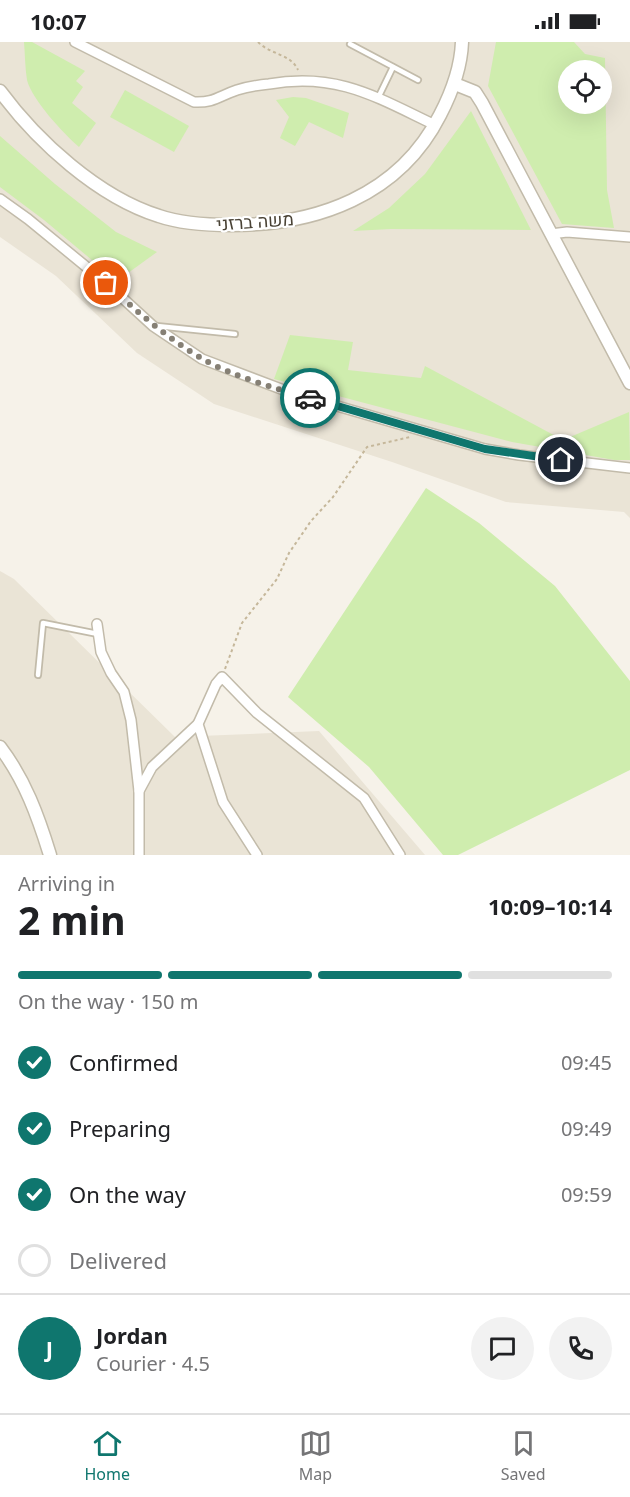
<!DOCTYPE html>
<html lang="en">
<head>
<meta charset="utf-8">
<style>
  body { margin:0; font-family:"Noto Sans",Heebo,sans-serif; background:#f2f2f2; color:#202124; height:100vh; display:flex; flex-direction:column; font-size:22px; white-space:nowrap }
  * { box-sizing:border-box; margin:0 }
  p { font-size:20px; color:#757577 }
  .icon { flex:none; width:33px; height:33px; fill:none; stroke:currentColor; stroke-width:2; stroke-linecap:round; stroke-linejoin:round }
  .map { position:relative; height:813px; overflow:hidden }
  .drawer { display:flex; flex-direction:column; background:#fff; flex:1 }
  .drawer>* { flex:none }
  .tools { position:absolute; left:558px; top:18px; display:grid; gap:12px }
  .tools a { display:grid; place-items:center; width:54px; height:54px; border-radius:50%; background:#fff; box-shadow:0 6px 24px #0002; font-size:30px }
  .pin { position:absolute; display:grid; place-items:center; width:51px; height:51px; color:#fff; margin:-26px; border:3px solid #fff; border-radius:50%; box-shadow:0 2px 6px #0007 }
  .courier { position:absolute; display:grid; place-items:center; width:60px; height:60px; margin:-30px; border:4px solid #0f766e; border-radius:50%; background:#fff; color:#222; box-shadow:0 2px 8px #0007 }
  .headline em { font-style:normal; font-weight:700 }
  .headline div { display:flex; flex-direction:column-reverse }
  .headline { display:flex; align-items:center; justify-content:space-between; height:102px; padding:0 18px }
  h1 { font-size:39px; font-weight:700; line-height:45px }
  .bar { display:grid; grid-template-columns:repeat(4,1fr); gap:9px 6px; align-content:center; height:72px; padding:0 18px }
  .bar i { height:8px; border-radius:4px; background:#e0e0e0 }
  .bar .active { background:#0f766e }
  .bar p { grid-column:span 4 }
  .line { display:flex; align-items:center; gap:15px; padding:0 18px; border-top:2px solid #e0e0e0 }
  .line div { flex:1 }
  .round { display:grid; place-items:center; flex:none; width:63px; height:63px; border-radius:32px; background:#f2f2f2 }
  ol { padding:0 18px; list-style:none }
  li { display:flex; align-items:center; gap:18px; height:66px }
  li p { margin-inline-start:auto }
  li .icon { padding:6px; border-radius:50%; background:#0f766e; color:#fff; stroke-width:4 }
  li:last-child { color:#757577 }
  li i { width:33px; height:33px; border:3px solid #e0e0e0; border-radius:50% }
  .status { display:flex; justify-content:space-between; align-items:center; height:42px; padding:0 30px; background:#fff; direction:ltr }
  .status svg { height:16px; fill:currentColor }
  .tab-bar { display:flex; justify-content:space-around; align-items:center; height:84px; border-top:2px solid #e0e0e0; background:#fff; font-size:16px; color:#757577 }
  .tab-bar a { display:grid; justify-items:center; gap:3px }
  .tab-bar .active { color:#0f766e }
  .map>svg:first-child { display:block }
</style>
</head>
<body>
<div class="status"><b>10:07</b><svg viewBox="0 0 49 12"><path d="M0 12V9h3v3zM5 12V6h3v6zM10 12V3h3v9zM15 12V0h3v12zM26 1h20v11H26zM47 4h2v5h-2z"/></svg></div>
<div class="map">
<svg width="630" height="813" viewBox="0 0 630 813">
  <rect width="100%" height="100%" fill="#f6f2e9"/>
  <g fill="#eae4d6" fill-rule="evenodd">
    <path d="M0,0H630V476L624,470L506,460L392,420L214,362L137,311L56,234L0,195ZM568,28H602V62H568Z"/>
    <polygon points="0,529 14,537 175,695 319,689 425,813 0,813"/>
  </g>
  <g fill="#cfedae" fill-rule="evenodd">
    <path d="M24,0H32L85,29L76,39L83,45L72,61L96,81L79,105C64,92 32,58 27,38C25,26 25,12 24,0Z"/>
    <path d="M496,0H574L585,12L605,16L607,148L614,186L562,182L488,44ZM568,28H602V62H568Z"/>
    <polygon points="125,48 189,84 174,110 110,75"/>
    <polygon points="293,55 306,56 349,71 343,96 309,80 295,104 280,96 289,75 276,58"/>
    <polygon points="471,69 531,188 391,187 353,189 389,166 425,132"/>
    <polygon points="0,94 55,142 116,190 157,210 117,239 44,178 0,145"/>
    <polygon points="290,293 353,300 348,328 421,336 425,324 563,398 629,370 630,418 614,418 512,400 274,337"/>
    <polygon points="426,446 479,481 555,544 630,639 630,728 458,813 443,813 369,725 288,655"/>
  </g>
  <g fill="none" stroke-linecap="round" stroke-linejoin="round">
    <g stroke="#c2bbaa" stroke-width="8">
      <g id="service">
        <polyline points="350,2 418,38"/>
        <polyline points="378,56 393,25"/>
        <polyline points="157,284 235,292"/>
        <polyline points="38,633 43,581 98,592"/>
      </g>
    </g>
    <g stroke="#c2bbaa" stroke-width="12">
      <g id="minor">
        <path d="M75,0L194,60C214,61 219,54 237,48C247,45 258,43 269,42C337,30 376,55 435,83"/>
        <polyline points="0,157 28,177 106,241 153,284 202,317 289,350 485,407 519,413 630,426"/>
        <polyline points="551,192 567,190 630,195"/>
        <polyline points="97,582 101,610 111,631 124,650 131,678 139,749"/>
        <polyline points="139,813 139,749 152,725 198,682"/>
        <polyline points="257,813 223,760 198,682 216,642 222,635 257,671 364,756 400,813"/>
      </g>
    </g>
    <g stroke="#c2bbaa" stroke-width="15">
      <g id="tertiary">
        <polyline points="455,42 475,50 482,61 630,341"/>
        <path d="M0,49C37,99 98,155 159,174C182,182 207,183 231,183C316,183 399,154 440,73C452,50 461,27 462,0"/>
        <path d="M0,705C25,738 38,774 50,813"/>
      </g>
    </g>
    <g stroke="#c5b79a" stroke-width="2" stroke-dasharray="3 3" stroke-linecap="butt">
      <path d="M258,0C271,13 291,12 298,28"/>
      <polyline points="225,627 242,581 277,537 289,511 311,479 333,455 367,405 410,395"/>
    </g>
    <use href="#service" stroke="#fff" stroke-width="4.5"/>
    <use href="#minor" stroke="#fff" stroke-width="9"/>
    <use href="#tertiary" stroke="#fff" stroke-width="12"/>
  </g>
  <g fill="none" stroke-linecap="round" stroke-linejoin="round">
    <path stroke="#868075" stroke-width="6" stroke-dasharray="0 10.8" d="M106,241C136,269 166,295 201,316C231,334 277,347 310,356"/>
    <polyline stroke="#0f766e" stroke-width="8" points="310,356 485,407 561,418"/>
  </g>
  <g text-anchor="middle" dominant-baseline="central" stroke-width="4.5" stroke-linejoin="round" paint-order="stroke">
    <g font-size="18" fill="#4a4336" stroke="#fff">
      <text transform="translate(255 179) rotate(-4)">משה ברזני</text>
    </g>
  </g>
</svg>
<div class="tools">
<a><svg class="icon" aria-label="locate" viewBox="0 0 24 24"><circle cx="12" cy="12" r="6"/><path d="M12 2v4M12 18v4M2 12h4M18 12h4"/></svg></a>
</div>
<div class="pin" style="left:106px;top:241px;background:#ea580c"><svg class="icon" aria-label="bag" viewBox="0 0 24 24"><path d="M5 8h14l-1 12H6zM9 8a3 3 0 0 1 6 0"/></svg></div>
<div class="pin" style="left:561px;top:418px;background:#1f2937"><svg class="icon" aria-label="home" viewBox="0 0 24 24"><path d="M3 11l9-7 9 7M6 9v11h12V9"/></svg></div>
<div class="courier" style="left:310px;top:356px"><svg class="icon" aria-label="car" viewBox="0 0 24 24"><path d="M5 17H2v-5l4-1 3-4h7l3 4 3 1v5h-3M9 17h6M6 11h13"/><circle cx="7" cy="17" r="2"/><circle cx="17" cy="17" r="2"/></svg></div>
</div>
<section class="drawer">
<div class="headline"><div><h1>2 min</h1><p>Arriving in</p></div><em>10:09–10:14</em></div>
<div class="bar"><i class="active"></i><i class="active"></i><i class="active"></i><i></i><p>On the way · 150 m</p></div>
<ol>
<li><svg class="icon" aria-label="check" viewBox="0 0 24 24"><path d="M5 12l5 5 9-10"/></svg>Confirmed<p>09:45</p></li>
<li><svg class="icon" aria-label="check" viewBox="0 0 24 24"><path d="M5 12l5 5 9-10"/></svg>Preparing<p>09:49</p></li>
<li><svg class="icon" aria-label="check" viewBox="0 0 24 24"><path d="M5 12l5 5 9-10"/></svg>On the way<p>09:59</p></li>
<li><i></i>Delivered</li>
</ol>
<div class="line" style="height:108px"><b class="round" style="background:#0f766e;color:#fff">J</b><div><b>Jordan</b><p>Courier · 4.5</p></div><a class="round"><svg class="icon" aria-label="chat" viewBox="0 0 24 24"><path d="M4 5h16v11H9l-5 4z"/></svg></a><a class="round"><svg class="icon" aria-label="phone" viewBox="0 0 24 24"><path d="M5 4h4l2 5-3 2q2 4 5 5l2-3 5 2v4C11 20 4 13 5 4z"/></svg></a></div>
</section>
<nav class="tab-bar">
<a class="active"><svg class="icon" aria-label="home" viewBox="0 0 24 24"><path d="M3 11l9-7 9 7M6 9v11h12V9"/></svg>Home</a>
<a><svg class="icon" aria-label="map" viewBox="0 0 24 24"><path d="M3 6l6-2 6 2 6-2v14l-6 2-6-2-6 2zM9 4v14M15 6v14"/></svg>Map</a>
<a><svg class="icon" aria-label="saved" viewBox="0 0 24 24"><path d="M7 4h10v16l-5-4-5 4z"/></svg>Saved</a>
</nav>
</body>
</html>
